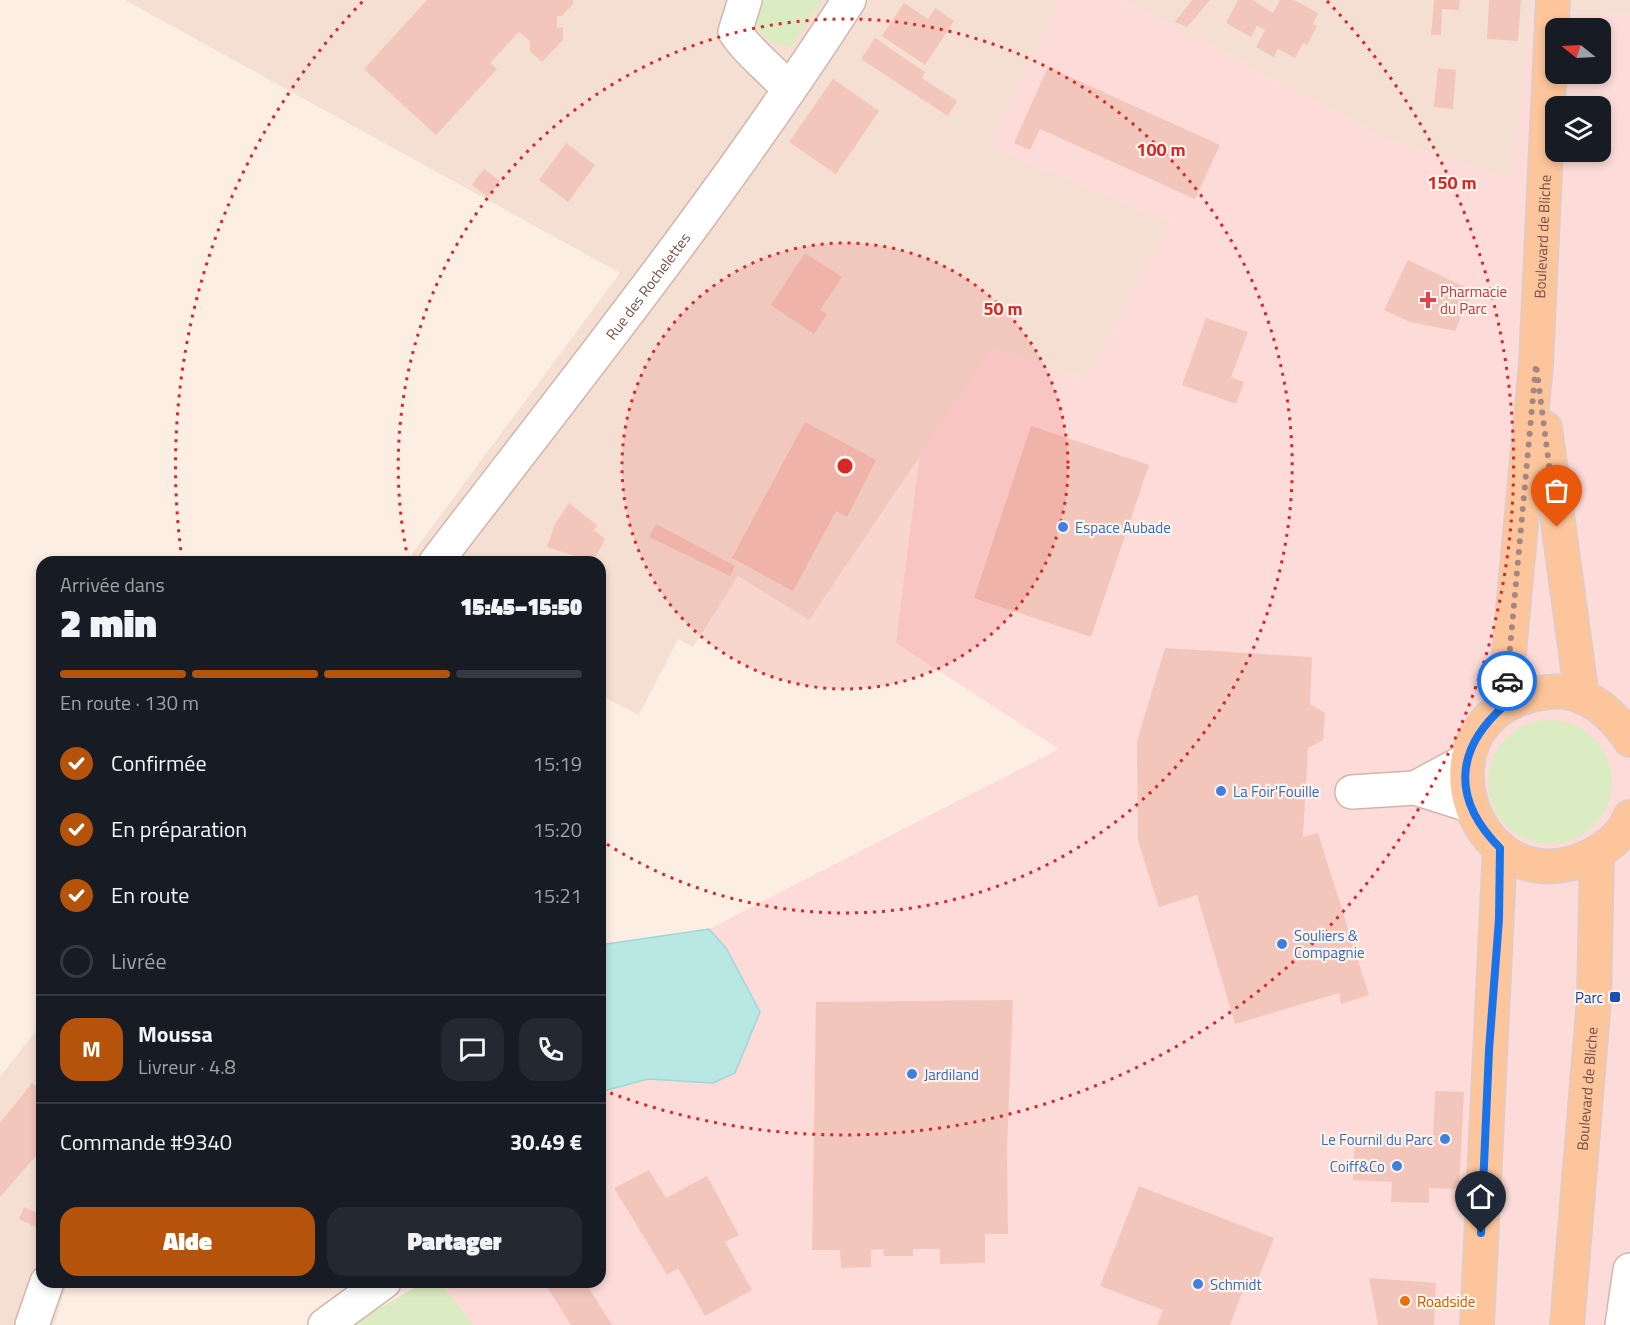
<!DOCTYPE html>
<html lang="fr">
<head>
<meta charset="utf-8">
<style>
  body { margin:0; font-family:"Titillium Web",sans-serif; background:#242831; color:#f1f3f6; height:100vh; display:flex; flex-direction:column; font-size:22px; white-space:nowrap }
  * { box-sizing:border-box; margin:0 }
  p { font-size:20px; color:#9ea1a6 }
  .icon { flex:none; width:33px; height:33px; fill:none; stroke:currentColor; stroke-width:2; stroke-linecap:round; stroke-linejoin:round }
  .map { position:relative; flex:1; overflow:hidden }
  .drawer { position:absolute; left:36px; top:556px; width:570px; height:732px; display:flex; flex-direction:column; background:#171b24; border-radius:18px; box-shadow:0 3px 9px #0003 }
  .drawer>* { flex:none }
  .needle { width:39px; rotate:288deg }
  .tools { position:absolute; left:1545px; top:18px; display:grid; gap:12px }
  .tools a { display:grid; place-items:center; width:66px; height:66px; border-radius:12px; background:#171b24; box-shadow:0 3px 9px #0003; font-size:30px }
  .pin { position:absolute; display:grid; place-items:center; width:51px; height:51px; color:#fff; margin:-62px -26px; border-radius:50% 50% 50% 0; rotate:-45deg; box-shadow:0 0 6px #0007 }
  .pin .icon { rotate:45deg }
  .courier { position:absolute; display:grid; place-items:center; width:60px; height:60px; margin:-30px; border:4px solid #1a73e8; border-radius:50%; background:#fff; color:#222; box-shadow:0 2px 8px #0007 }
  .head em { font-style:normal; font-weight:800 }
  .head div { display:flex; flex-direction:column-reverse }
  .head { display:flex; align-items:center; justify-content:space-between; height:102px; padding:0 24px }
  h1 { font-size:39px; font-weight:800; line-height:45px }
  .bar { display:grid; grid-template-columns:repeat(4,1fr); gap:9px 6px; align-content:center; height:72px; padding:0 24px }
  .bar i { height:8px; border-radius:4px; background:#363941 }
  .bar .current { background:#b45309 }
  .bar p { grid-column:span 4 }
  .line { display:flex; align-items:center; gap:15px; padding:0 24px; border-top:2px solid #363941 }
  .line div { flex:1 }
  .round { display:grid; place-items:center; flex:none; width:63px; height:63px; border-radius:18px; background:#242831 }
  ol { padding:0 24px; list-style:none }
  li { display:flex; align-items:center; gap:18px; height:66px }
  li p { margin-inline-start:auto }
  li .icon { padding:6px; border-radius:50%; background:#b45309; color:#fff; stroke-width:4 }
  li:last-child { color:#9ea1a6 }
  li i { width:33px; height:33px; border:3px solid #363941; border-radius:50% }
  .cta { display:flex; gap:12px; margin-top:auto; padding:12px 24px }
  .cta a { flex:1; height:69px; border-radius:18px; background:#b45309; color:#fff; font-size:24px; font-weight:800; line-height:69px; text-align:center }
  .cta a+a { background:#242831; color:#f1f3f6 }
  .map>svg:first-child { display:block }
</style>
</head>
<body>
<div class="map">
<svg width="1630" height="1325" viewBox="0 0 1630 1325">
  <rect width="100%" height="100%" fill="#fdeee4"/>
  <g fill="#f5ded2">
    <polygon points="125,0 1060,0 991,148 1171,222 1086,379 993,348 809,620 738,576 693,647 678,639 639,715 600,695 600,562 406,562 620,273"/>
    <polygon points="1125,0 1630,0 1630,14 1531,12 1514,179 1388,140"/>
    <polygon points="42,1023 42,1282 67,1283 54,1325 0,1325 0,1077"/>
  </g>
  <path fill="#fddbd8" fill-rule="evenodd" d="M1060,0H1125L1388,140L1513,178L1531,12L1630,14V1325H474L440,1283L600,1282V1092L648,1079L713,1083L735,1073L760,1012L726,948L709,929L1059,749L896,643L920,453L993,348L1086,379L1171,222L990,148ZM1556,28H1600V74H1556ZM1556,106H1600V152H1556Z"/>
  <g fill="#dbebc2">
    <path d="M756,0H822L792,45C765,48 748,26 756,0Z"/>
    <circle cx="1550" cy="782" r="62"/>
    <polygon points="424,1282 440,1283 474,1325 351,1325"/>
  </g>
  <polygon fill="#b8e7e4" stroke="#9ed9d6" stroke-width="1.5" points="709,929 726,948 760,1012 735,1073 713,1083 648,1079 600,1092 600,945"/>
  <g fill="#f3c6bb">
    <polygon points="427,0 572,0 574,3 562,16 557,16 557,28 563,27 563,40 542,62 530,51 530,41 519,32 490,63 497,69 436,135 364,69"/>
    <polygon points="1192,0 1210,0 1187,27 1175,22"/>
    <polygon points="1238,0 1253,0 1273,13 1280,0 1294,0 1318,13 1313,24 1317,26 1307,45 1303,43 1295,58 1278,49 1274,57 1256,47 1265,30 1257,26 1251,37 1226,23"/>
    <polygon points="1434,0 1460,0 1459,10 1442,9 1441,35 1431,35"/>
    <polygon points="1489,0 1521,0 1518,41 1487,39"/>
    <polygon points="904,3 928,19 935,8 954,21 925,65 882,36"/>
    <polygon points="875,38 925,72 922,78 957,101 948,116 861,59"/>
    <polygon points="1048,67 1220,145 1195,199 1040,129 1030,150 1014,143"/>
    <polygon points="1438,68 1456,70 1453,109 1434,107"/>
    <polygon points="833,79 879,111 836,174 789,142"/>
    <polygon points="566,143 595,165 568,202 539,180"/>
    <polygon points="484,169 500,181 488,197 472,185"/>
    <polygon points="805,253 842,277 820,310 827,314 814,334 771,305"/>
    <polygon points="1408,260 1473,291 1455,331 1410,322 1384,310"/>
    <polygon points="1206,318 1248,332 1231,377 1244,382 1236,404 1182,385"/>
    <polygon points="805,422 876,460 847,517 836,511 793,591 732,558"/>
    <polygon points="1031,426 1149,465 1091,637 974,598"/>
    <polygon points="569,503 597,525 594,530 605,539 593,562 547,547 555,524"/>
    <polygon points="656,524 735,566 730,576 649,537"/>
    <polygon points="1165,648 1312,657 1310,704 1325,713 1323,740 1308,748 1303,837 1318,833 1369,995 1341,1004 1339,993 1235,1024 1197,895 1159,907 1138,841 1137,741"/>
    <polygon points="1013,1000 1007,1147 1008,1234 985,1234 985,1263 940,1264 940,1249 913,1249 913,1256 884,1256 883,1249 871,1250 871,1267 841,1268 840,1250 812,1250 816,1002"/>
    <polygon points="32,1083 42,1091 42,1149 0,1197 0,1123"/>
    <polygon points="1435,1091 1464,1092 1459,1189 1429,1188 1429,1203 1391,1202 1392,1182 1353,1180 1355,1135 1433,1138"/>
    <polygon points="649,1170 666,1198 707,1176 739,1235 725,1242 752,1290 705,1316 678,1268 667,1275 614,1188"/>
    <polygon points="1139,1186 1274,1238 1258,1279 1245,1285 1230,1325 1157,1325 1163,1310 1100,1286"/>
    <polygon points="24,1207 42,1215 42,1230 19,1219"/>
    <polygon points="1369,1278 1436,1283 1434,1325 1378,1325"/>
    <polygon points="544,1282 585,1282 612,1325 571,1325"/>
  </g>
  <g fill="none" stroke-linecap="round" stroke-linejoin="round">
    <g stroke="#d0b6ad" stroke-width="36">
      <g id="minor">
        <path d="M745,0L735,32C750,55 772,69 789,90"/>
        <path id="s1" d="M436,562C577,378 723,196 849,0"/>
        <polyline points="1415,788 1467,760"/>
        <polyline points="1352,792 1415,788 1469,805"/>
        <polyline points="32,1325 47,1282"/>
        <polyline points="325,1325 384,1282"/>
        <polyline points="1622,1325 1630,1270"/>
      </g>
    </g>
    <g stroke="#d9cecc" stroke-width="36">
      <g id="major">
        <polyline points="1545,428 1582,697"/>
        <path id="s2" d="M1504,706L1536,364L1553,0"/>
        <path d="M1630,740C1612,712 1584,688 1548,692C1408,709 1468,907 1584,859C1602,851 1623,837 1630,817"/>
        <polyline points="1477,1325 1500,848"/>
        <path id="s3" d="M1567,1325L1594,1000L1597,853"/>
      </g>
    </g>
    <use href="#minor" stroke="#fff" stroke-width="33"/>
    <use href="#major" stroke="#fdc59b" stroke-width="33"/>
  </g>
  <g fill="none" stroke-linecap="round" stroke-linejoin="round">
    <polyline stroke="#a5877f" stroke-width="6" stroke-dasharray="0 10.8" points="1507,681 1536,364 1557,527"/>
    <path stroke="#1a73e8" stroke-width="8" d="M1481,1233L1489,1050L1499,919L1500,848C1453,801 1453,751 1504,706L1507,681"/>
  </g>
  <circle cx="845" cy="466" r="223" fill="#d62828" fill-opacity=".12"/>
  <g fill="none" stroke="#d62828" stroke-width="3" stroke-dasharray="3 6">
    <circle cx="845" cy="466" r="223"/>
    <path d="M408 559A447 447 0 1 1 602 841"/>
    <path d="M182 559A670 670 0 0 1 363 1M1327 1A670 670 0 0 1 605 1091"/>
  </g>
  <path fill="#e0444e" stroke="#fff3eb" stroke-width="2" d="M1425 291h6v6h6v6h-6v6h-6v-6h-6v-6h6z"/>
  <g fill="#3f7fe0" stroke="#fff3eb" stroke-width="2">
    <circle cx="1063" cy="527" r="6"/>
    <circle cx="1221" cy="791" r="6"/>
    <circle cx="1282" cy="944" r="6"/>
    <circle cx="912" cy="1074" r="6"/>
    <circle cx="1445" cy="1139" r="6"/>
    <circle cx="1397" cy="1166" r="6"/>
    <circle cx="1198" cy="1284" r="6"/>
  </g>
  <rect fill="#1a4fb4" stroke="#fff3eb" stroke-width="2" x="1609" y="991" width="12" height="12" rx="3"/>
  <circle fill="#e8710a" stroke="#fff3eb" stroke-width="2" cx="1405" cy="1301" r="6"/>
  <g text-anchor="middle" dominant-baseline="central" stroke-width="4.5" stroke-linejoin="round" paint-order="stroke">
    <g font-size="15" fill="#765049" stroke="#fff3eb">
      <text stroke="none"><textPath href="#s2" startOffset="471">Boulevard de Bliche</textPath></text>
      <text stroke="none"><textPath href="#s1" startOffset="348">Rue des Rochelettes</textPath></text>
      <text stroke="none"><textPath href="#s3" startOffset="237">Boulevard de Bliche</textPath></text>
    </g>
    <g font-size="15" fill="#be3a42" stroke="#fff3eb" text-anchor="start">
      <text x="1440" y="291">Pharmacie<tspan x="1440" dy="17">du Parc</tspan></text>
    </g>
    <g font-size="15" fill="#366cbe" stroke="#fff3eb" text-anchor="start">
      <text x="1075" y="527">Espace Aubade</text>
      <text x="1233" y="791">La Foir'Fouille</text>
      <text x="1294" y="935">Souliers &amp;<tspan x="1294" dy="17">Compagnie</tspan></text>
      <text x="924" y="1074">Jardiland</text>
      <text x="1433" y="1139" text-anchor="end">Le Fournil du Parc</text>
      <text x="1385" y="1166" text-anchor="end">Coiff&amp;Co</text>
      <text x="1210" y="1284">Schmidt</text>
    </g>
    <g font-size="15" fill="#164399" stroke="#fff3eb" text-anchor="end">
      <text x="1603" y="997">Parc</text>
    </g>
    <g font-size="15" fill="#c56008" stroke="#fff3eb" text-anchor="start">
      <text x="1417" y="1301">Roadside</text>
    </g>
  </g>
  <circle cx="845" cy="466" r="9" fill="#d62828" stroke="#fff3eb" stroke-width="3"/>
  <g font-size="18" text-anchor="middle" font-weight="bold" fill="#d62828" stroke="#fff3eb" stroke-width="4.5" stroke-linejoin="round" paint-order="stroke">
    <text x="1161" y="156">100 m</text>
    <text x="1452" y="189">150 m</text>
    <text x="1003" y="315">50 m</text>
  </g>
</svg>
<div class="tools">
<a><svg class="needle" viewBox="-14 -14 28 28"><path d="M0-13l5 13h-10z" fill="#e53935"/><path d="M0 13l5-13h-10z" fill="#9ea1a6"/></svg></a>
<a><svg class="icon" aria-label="layers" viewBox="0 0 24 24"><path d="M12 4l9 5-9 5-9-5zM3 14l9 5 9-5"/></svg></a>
</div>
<div class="pin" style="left:1557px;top:527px;background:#ea580c"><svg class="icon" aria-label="bag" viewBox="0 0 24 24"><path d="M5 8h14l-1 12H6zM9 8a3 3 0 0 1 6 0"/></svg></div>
<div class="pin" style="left:1481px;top:1233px;background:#1f2937"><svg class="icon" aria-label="home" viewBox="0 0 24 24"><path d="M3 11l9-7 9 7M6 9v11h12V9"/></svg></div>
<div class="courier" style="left:1507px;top:681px"><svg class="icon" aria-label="car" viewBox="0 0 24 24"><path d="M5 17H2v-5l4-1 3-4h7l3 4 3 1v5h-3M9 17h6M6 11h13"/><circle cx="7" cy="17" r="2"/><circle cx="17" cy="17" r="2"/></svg></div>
<section class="drawer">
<div class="head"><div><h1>2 min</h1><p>Arrivée dans</p></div><em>15:45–15:50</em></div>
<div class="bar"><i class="current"></i><i class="current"></i><i class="current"></i><i></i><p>En route · 130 m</p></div>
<ol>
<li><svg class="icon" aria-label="check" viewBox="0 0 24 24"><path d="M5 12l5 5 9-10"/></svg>Confirmée<p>15:19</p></li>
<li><svg class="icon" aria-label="check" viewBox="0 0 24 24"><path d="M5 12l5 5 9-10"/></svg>En préparation<p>15:20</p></li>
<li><svg class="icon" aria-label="check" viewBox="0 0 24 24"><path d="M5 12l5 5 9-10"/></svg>En route<p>15:21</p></li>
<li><i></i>Livrée</li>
</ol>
<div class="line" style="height:108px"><b class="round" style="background:#b45309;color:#fff">M</b><div><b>Moussa</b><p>Livreur · 4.8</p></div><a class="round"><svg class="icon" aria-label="chat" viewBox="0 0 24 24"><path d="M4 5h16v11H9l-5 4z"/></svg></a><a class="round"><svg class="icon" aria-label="phone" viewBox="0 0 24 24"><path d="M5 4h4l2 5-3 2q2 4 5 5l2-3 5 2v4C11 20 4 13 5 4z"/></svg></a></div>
<div class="line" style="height:78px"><div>Commande #9340</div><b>30.49 €</b></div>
<div class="cta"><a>Aide</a><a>Partager</a></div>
</section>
</div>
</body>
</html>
